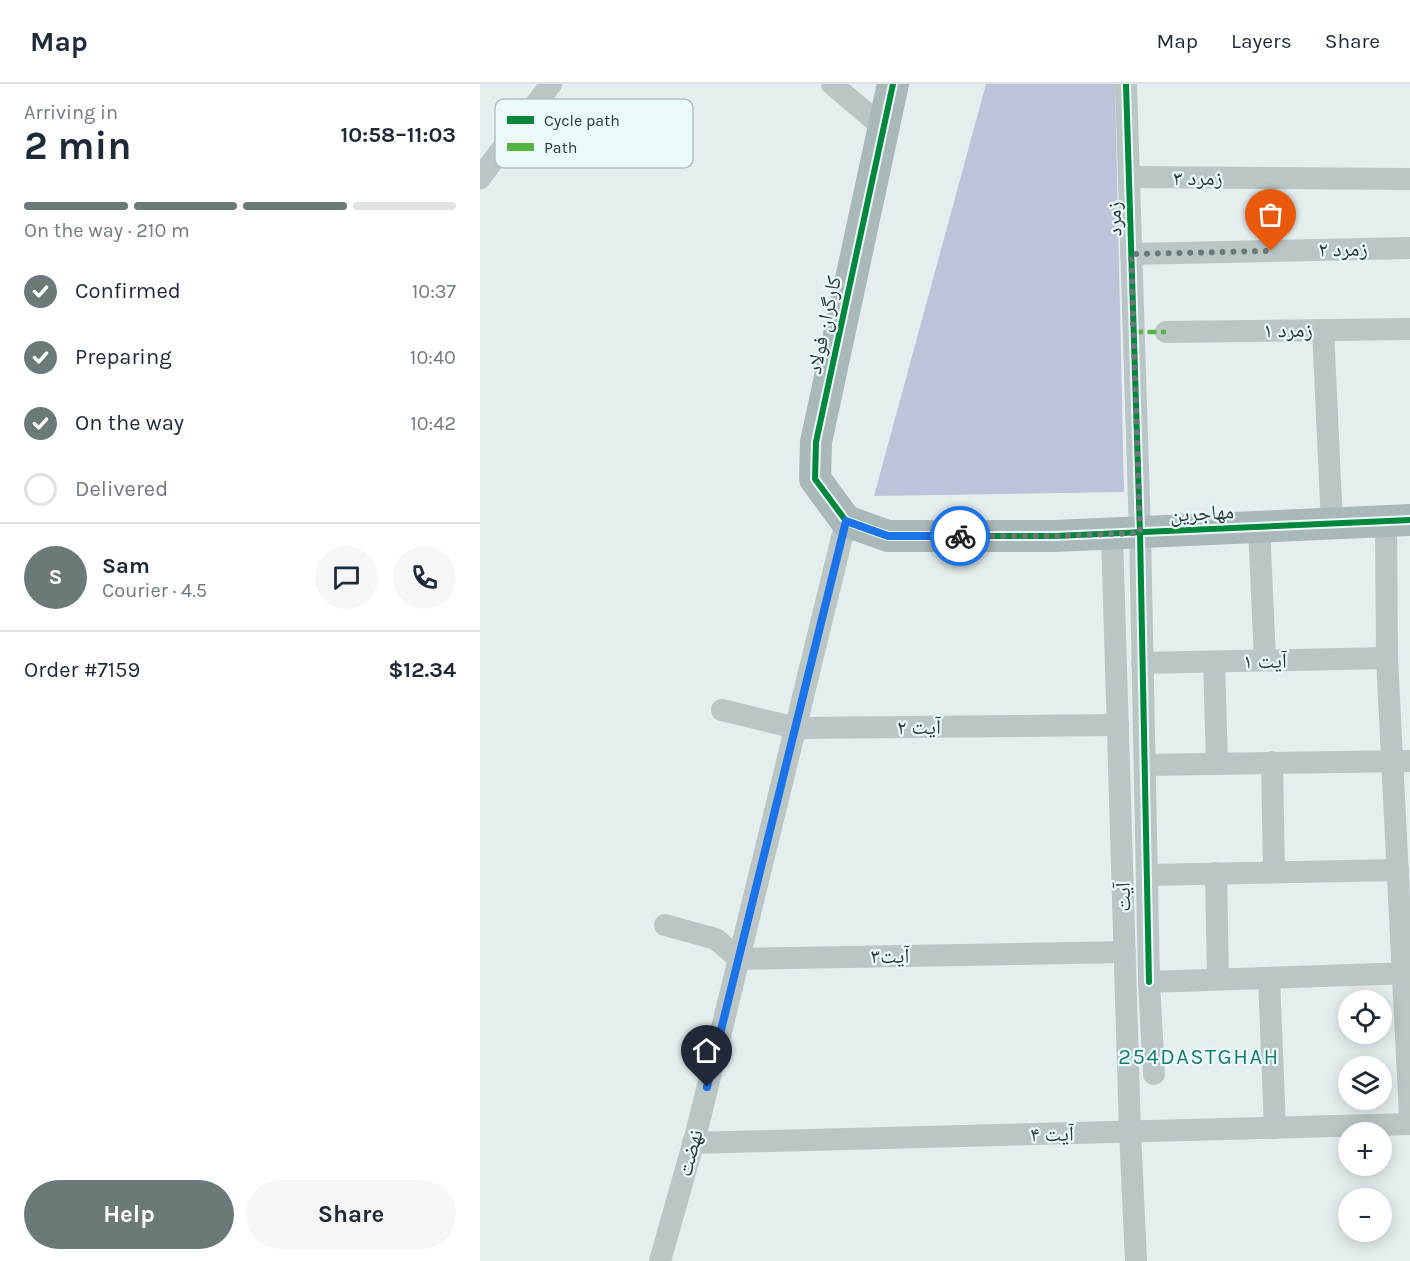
<!DOCTYPE html>
<html lang="en">
<head>
<meta charset="utf-8">
<style>
  body { margin:0; font-family:Karla,"Noto Naskh Arabic",sans-serif; background:#f6f6f7; color:#1f2937; height:100vh; display:flex; flex-direction:column; font-size:22px; white-space:nowrap }
  * { box-sizing:border-box; margin:0 }
  p { font-size:20px; color:#747a83 }
  .icon { flex:none; width:33px; height:33px; fill:none; stroke:currentColor; stroke-width:2; stroke-linecap:round; stroke-linejoin:round }
  .map { position:relative; flex:1; overflow:hidden }
  .details { display:flex; flex-direction:column; background:#fff; width:480px }
  .details>* { flex:none }
  .controls { position:absolute; left:858px; top:906px; display:grid; gap:12px }
  .controls a { display:grid; place-items:center; width:54px; height:54px; border-radius:50%; background:#fff; box-shadow:0 3px 15px #0003; font-size:30px }
  .pin { position:absolute; display:grid; place-items:center; width:51px; height:51px; color:#fff; margin:-62px -26px; border-radius:50% 50% 50% 0; rotate:-45deg; box-shadow:0 0 6px #0007 }
  .pin .icon { rotate:45deg }
  .courier { position:absolute; display:grid; place-items:center; width:60px; height:60px; margin:-30px; border:4px solid #1a73e8; border-radius:50%; background:#fff; color:#222; box-shadow:0 2px 8px #0007 }
  .head em { font-style:normal; font-weight:700 }
  .head div { display:flex; flex-direction:column-reverse }
  .head { display:flex; align-items:center; justify-content:space-between; height:102px; padding:0 24px }
  h1 { font-size:39px; font-weight:700; line-height:45px }
  .bar { display:grid; grid-template-columns:repeat(4,1fr); gap:9px 6px; align-content:center; height:72px; padding:0 24px }
  .bar i { height:8px; border-radius:4px; background:#e0e1e3 }
  .bar .selected { background:#6b7a79 }
  .bar p { grid-column:span 4 }
  .line { display:flex; align-items:center; gap:15px; padding:0 24px; border-top:2px solid #e0e1e3 }
  .line div { flex:1 }
  .round { display:grid; place-items:center; flex:none; width:63px; height:63px; border-radius:32px; background:#f6f6f7 }
  ol { padding:0 24px; list-style:none }
  li { display:flex; align-items:center; gap:18px; height:66px }
  li p { margin-inline-start:auto }
  li .icon { padding:6px; border-radius:50%; background:#6b7a79; color:#fff; stroke-width:4 }
  li:last-child { color:#747a83 }
  li i { width:33px; height:33px; border:3px solid #e0e1e3; border-radius:50% }
  .button { display:flex; gap:12px; margin-top:auto; padding:12px 24px }
  .button a { flex:1; height:69px; border-radius:36px; background:#6b7a79; color:#fff; font-size:24px; font-weight:700; line-height:69px; text-align:center }
  .button a+a { background:#f6f6f7; color:#1f2937 }
  header { display:flex; align-items:center; gap:36px; box-sizing:border-box; height:84px; padding:0 30px; background:#fff; border-bottom:2px solid #e0e1e3 }
  header strong { font-size:28px }
  nav { display:flex; gap:33px; margin-inline-start:auto; font-size:21px }
  main { display:flex; flex:1; min-height:0 }
  .map>svg:first-child { display:block }
</style>
</head>
<body>
<header>
<strong>Map</strong>
<nav><a>Map</a><a>Layers</a><a>Share</a></nav>
</header>
<main>
<section class="details">
<div class="head"><div><h1>2 min</h1><p>Arriving in</p></div><em>10:58–11:03</em></div>
<div class="bar"><i class="selected"></i><i class="selected"></i><i class="selected"></i><i></i><p>On the way · 210 m</p></div>
<ol>
<li><svg class="icon" aria-label="check" viewBox="0 0 24 24"><path d="M5 12l5 5 9-10"/></svg>Confirmed<p>10:37</p></li>
<li><svg class="icon" aria-label="check" viewBox="0 0 24 24"><path d="M5 12l5 5 9-10"/></svg>Preparing<p>10:40</p></li>
<li><svg class="icon" aria-label="check" viewBox="0 0 24 24"><path d="M5 12l5 5 9-10"/></svg>On the way<p>10:42</p></li>
<li><i></i>Delivered</li>
</ol>
<div class="line" style="height:108px"><b class="round" style="background:#6b7a79;color:#fff">S</b><div><b>Sam</b><p>Courier · 4.5</p></div><a class="round"><svg class="icon" aria-label="chat" viewBox="0 0 24 24"><path d="M4 5h16v11H9l-5 4z"/></svg></a><a class="round"><svg class="icon" aria-label="phone" viewBox="0 0 24 24"><path d="M5 4h4l2 5-3 2q2 4 5 5l2-3 5 2v4C11 20 4 13 5 4z"/></svg></a></div>
<div class="line" style="height:78px"><div>Order #7159</div><b>$12.34</b></div>
<div class="button"><a>Help</a><a>Share</a></div>
</section>
<div class="map">
<svg width="930" height="1177" viewBox="0 0 930 1177">
  <rect width="100%" height="100%" fill="#e4eeef"/>
  <polygon fill="#bdc3d8" points="506,0 635,0 644,408 394,412"/>
  <g fill="none" stroke-linecap="round" stroke-linejoin="round">
    <g stroke="#bac5c6" stroke-width="22">
      <polyline points="352,0 404,44"/>
      <polyline points="646,0 660,449 669,898"/>
      <polyline points="649,93 930,95"/>
      <polyline points="0,94 71,0"/>
      <polyline points="651,170 930,164"/>
      <polyline points="843,246 852,440"/>
      <polyline points="686,248 930,245"/>
      <polyline points="906,437 907,574 930,1032"/>
      <polyline points="779,443 785,576"/>
      <polyline points="632,450 650,1048 656,1177"/>
      <polyline points="734,578 737,680"/>
      <polyline points="662,579 907,574"/>
      <polyline points="242,626 316,644 638,641"/>
      <polyline points="792,678 794,788"/>
      <polyline points="665,681 930,677"/>
      <polyline points="736,789 738,895"/>
      <polyline points="667,791 918,786"/>
      <polyline points="185,841 236,855 259,875 645,868"/>
      <polyline points="789,894 795,1044"/>
      <polyline points="674,990 669,898 930,889"/>
      <polyline points="213,1059 930,1040"/>
      <polyline points="180,1177 217,1046 366,437"/>
    </g>
    <polyline stroke="#abb8b9" stroke-width="32" points="413,0 336,358 335,395 366,437 408,452 575,452 930,436"/>
    <polyline stroke="#56b346" stroke-width="4.5" stroke-dasharray="9 4.5" stroke-linecap="butt" points="654,248 686,248"/>
    <g stroke="#ecf9fb" stroke-width="10">
      <g id="cycleway">
        <polyline points="413,0 336,358 335,395 366,437 408,452 575,452 930,436"/>
        <polyline points="646,0 660,449 669,898"/>
      </g>
    </g>
    <use href="#cycleway" stroke="#00873e" stroke-width="6"/>
  </g>
  <g fill="none" stroke-linecap="round" stroke-linejoin="round">
    <polyline stroke="#6b7a79" stroke-width="6" stroke-dasharray="0 10.8" points="480,452 575,452 660,449 651,170 791,167"/>
    <polyline stroke="#1a73e8" stroke-width="8" points="227,1003 366,437 408,452 480,452"/>
  </g>
  <g text-anchor="middle" dominant-baseline="central" stroke-width="4.5" stroke-linejoin="round" paint-order="stroke">
    <g font-size="21" fill="#2a3b3a" stroke="#ecf9fb">
      <text x="718" y="94">زمرد ۳</text>
      <text transform="translate(634 135) rotate(-92)">زمرد</text>
      <text transform="translate(863 165) rotate(-1)">زمرد ۲</text>
      <text transform="translate(344 241) rotate(-78)">کارگران فولاد</text>
      <text transform="translate(808 246) rotate(-1)">زمرد ۱</text>
      <text transform="translate(722 429) rotate(-3)">مهاجرین</text>
      <text transform="translate(785 577) rotate(-1)">آیت ۱</text>
      <text x="439" y="643">آیت ۲</text>
      <text transform="translate(643 813) rotate(-92)">آیت</text>
      <text transform="translate(410 872) rotate(-1)">آیت۳</text>
      <text transform="translate(572 1050) rotate(-1)">آیت ۴</text>
      <text transform="translate(210 1069) rotate(-75)">نهضت</text>
    </g>
    <g font-size="22" letter-spacing="1.5" fill="#1b7c70" stroke="#ecf9fb">
      <text x="719" y="973">254DASTGHAH</text>
    </g>
  </g>
  <rect x="15" y="15" width="198" height="69" rx="9" fill="#ecf9fb" stroke="#b2c0c1" stroke-width="1.5"/>
  <rect x="27" y="32" width="27" height="8" fill="#00873e"/>
  <rect x="27" y="59" width="27" height="8" fill="#56b346"/>
  <g font-size="16" fill="#2a3b3a">
    <text x="64" y="42">Cycle path</text>
    <text x="64" y="69">Path</text>
  </g>
</svg>
<div class="controls">
<a><svg class="icon" aria-label="locate" viewBox="0 0 24 24"><circle cx="12" cy="12" r="6"/><path d="M12 2v4M12 18v4M2 12h4M18 12h4"/></svg></a>
<a><svg class="icon" aria-label="layers" viewBox="0 0 24 24"><path d="M12 4l9 5-9 5-9-5zM3 14l9 5 9-5"/></svg></a>
<a>+</a>
<a>−</a>
</div>
<div class="pin" style="left:791px;top:167px;background:#ea580c"><svg class="icon" aria-label="bag" viewBox="0 0 24 24"><path d="M5 8h14l-1 12H6zM9 8a3 3 0 0 1 6 0"/></svg></div>
<div class="pin" style="left:227px;top:1003px;background:#1f2937"><svg class="icon" aria-label="home" viewBox="0 0 24 24"><path d="M3 11l9-7 9 7M6 9v11h12V9"/></svg></div>
<div class="courier" style="left:480px;top:452px"><svg class="icon" aria-label="bike" viewBox="0 0 24 24"><circle cx="6" cy="16" r="4"/><circle cx="18" cy="16" r="4"/><path d="M6 16l4-8h5l3 8M10 8l3 8H6M13 5h3"/></svg></div>
</div>
</main>
</body>
</html>
